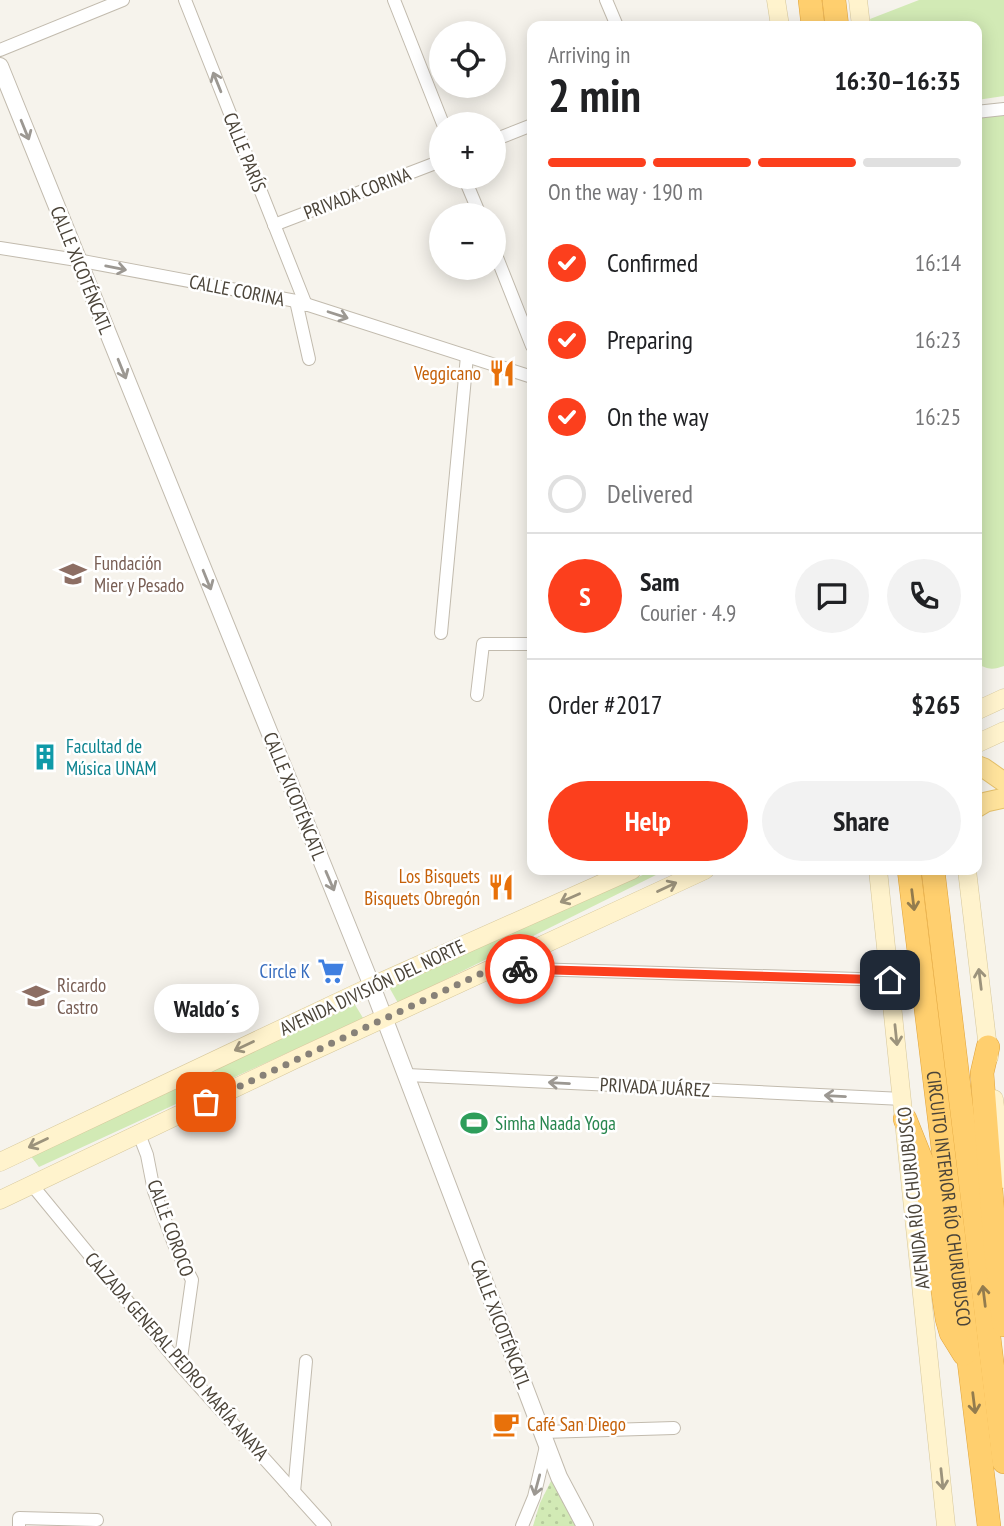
<!DOCTYPE html>
<html lang="en">
<head>
<meta charset="utf-8">
<style>
  body { margin:0; font-family:"PT Sans Narrow",sans-serif; background:#f2f2f2; color:#202124; height:100vh; display:flex; flex-direction:column; font-size:26px; white-space:nowrap }
  * { box-sizing:border-box; margin:0 }
  p { font-size:23px; color:#757577 }
  .icon { flex:none; width:38px; height:38px; fill:none; stroke:currentColor; stroke-width:2; stroke-linecap:round; stroke-linejoin:round }
  .map { position:relative; flex:1; overflow:hidden }
  .side { position:absolute; left:527px; top:21px; width:455px; height:854px; display:flex; flex-direction:column; background:#fff; border-radius:14px; box-shadow:0 4px 18px #0003 }
  .side>* { flex:none }
  .tools { position:absolute; left:429px; top:21px; display:grid; gap:14px }
  .tools a { display:grid; place-items:center; width:77px; height:77px; border-radius:50%; background:#fff; box-shadow:0 4px 18px #0003; font-size:35px }
  .pin { position:absolute; display:grid; place-items:center; width:60px; height:60px; color:#fff; margin:-30px; border-radius:14px; box-shadow:0 4px 10px #0006 }
  .courier { position:absolute; display:grid; place-items:center; width:70px; height:70px; margin:-35px; border:5px solid #fc3f1d; border-radius:50%; background:#fff; color:#222; box-shadow:0 2px 9px #0007 }
  .bubble { position:absolute; height:49px; border-radius:24px; background:#fff; box-shadow:0 4px 18px #0003; font-size:23px; font-weight:600; line-height:49px; text-align:center }
  .headline em { font-style:normal; font-weight:600 }
  .headline div { display:flex; flex-direction:column-reverse }
  .headline { display:flex; align-items:center; justify-content:space-between; height:119px; padding:0 21px }
  h1 { font-size:46px; font-weight:600; line-height:52px }
  .bar { display:grid; grid-template-columns:repeat(4,1fr); gap:10px 7px; align-content:center; height:84px; padding:0 21px }
  .bar i { height:9px; border-radius:5px; background:#e0e0e0 }
  .bar .on { background:#fc3f1d }
  .bar p { grid-column:span 4 }
  .line { display:flex; align-items:center; gap:18px; padding:0 21px; border-top:2px solid #e0e0e0 }
  .line div { flex:1 }
  .round { display:grid; place-items:center; flex:none; width:74px; height:74px; border-radius:37px; background:#f2f2f2 }
  ol { padding:0 21px; list-style:none }
  li { display:flex; align-items:center; gap:21px; height:77px }
  li p { margin-inline-start:auto }
  li .icon { padding:7px; border-radius:50%; background:#fc3f1d; color:#fff; stroke-width:4 }
  li:last-child { color:#757577 }
  li i { width:38px; height:38px; border:4px solid #e0e0e0; border-radius:50% }
  .button { display:flex; gap:14px; margin-top:auto; padding:14px 21px }
  .button a { flex:1; height:80px; border-radius:42px; background:#fc3f1d; color:#fff; font-size:28px; font-weight:600; line-height:80px; text-align:center }
  .button a+a { background:#f2f2f2; color:#202124 }
  .map>svg:first-child { display:block }
</style>
</head>
<body>
<div class="map">
<svg width="1004" height="1526" viewBox="0 0 1004 1526">
  <defs>
    <pattern id="park-dots" width="8" height="8" patternUnits="userSpaceOnUse" patternTransform="scale(1.75)"><rect width="8" height="8" fill="#d2eab5"/><path d="M2 2h.1M6 6h.1" fill="none" stroke="#b6ca9c" stroke-width="1.8" stroke-linecap="round"/></pattern>
  </defs>
  <rect width="100%" height="100%" fill="#f6f3ec"/>
  <g fill="#d2eab5">
    <polygon points="919,0 1004,0 1004,96 977,100 976,26 871,26 870,19"/>
    <path d="M1004,113V666C993,670 986,670 976,662V116Z"/>
    <polygon points="654,870 666,870 398,1003 389,987"/>
    <polygon points="354,1003 363,1018 39,1167 30,1155"/>
  </g>
  <polygon fill="url(#park-dots)" points="557,1475 576,1526 533,1526 540,1503 553,1477"/>
  <g fill="none" stroke-linecap="round" stroke-linejoin="round">
    <g stroke="#c2bbae" stroke-width="14">
      <g id="minor">
        <polyline points="185,0 306,305"/>
        <polyline points="394,0 443,124"/>
        <polyline points="606,0 617,26"/>
        <polyline points="0,50 123,0"/>
        <polyline points="976,112 1004,109"/>
        <polyline points="494,140 532,125"/>
        <polyline points="464,177 480,215"/>
        <polyline points="274,225 441,161"/>
        <polyline points="0,248 77,260 296,301 532,377"/>
        <polyline points="494,250 532,346"/>
        <polyline points="296,301 309,359"/>
        <polyline points="441,633 467,356"/>
        <polyline points="477,695 483,644 532,644"/>
        <polyline points="497,968 890,980"/>
        <polyline points="407,1075 903,1099"/>
        <polyline points="139,1134 147,1155 154,1191 174,1244 192,1280 180,1365"/>
        <polyline points="32,1185 180,1365 325,1526"/>
        <polyline points="543,1432 674,1428"/>
        <polyline points="294,1492 306,1361"/>
        <polyline points="19,1526 19,1518 97,1520"/>
        <polyline points="522,1526 534,1497 547,1442"/>
      </g>
    </g>
    <g stroke="#c2bbae" stroke-width="18">
      <polyline id="tertiary" points="0,66 372,986 559,1477 585,1526"/>
    </g>
    <g stroke="#d6c79b" stroke-width="19">
      <g id="secondary">
        <polyline points="776,0 780,26"/>
        <polyline points="858,0 861,26"/>
        <polyline points="976,711 1004,698"/>
        <polyline points="976,744 1004,731"/>
        <polyline points="878,870 946,1526"/>
        <polyline points="967,870 989,1057"/>
        <polyline points="994,1099 1004,1179"/>
        <polyline points="0,1162 372,986 632,870"/>
        <polyline points="0,1200 298,1058 705,870"/>
      </g>
    </g>
    <g stroke="#e6c16a" stroke-width="21">
      <g id="primary">
        <polyline points="976,765 984,768 1004,782"/>
        <polyline points="976,808 986,802 1004,798"/>
      </g>
    </g>
    <g stroke="#e0a43c" stroke-width="24">
      <g id="motorway">
        <polyline points="810,0 813,26"/>
        <polyline points="834,0 837,26"/>
        <path id="s1" d="M909,870L989,1526"/>
        <polyline points="933,870 1004,1462"/>
        <polyline points="988,1047 982,1073 996,1254 1004,1325"/>
        <polyline points="905,1119 925,1169 947,1319 951,1333 964,1354"/>
      </g>
    </g>
    <use href="#minor" stroke="#fff" stroke-width="12"/>
    <use href="#tertiary" stroke="#fff" stroke-width="16"/>
    <use href="#secondary" stroke="#fff3cd" stroke-width="18"/>
    <use href="#primary" stroke="#ffe39c" stroke-width="19"/>
    <use href="#motorway" stroke="#ffcf6e" stroke-width="23"/>
  </g>
  <defs><path id="oneway-shaft" d="M-6 0H5M1.5-3L5.5 0L1.5 3" fill="none" stroke-width="1.6" stroke-linecap="round" stroke-linejoin="round" transform="scale(1.75)"/></defs>
  <g stroke="#9c9892">
    <use href="#oneway-shaft" transform="translate(217 82) rotate(-112)"/>
    <use href="#oneway-shaft" transform="translate(25 130) rotate(68)"/>
    <use href="#oneway-shaft" transform="translate(116 268) rotate(11)"/>
    <use href="#oneway-shaft" transform="translate(338 315) rotate(18)"/>
    <use href="#oneway-shaft" transform="translate(122 369) rotate(68)"/>
    <use href="#oneway-shaft" transform="translate(207 580) rotate(68)"/>
    <use href="#oneway-shaft" transform="translate(330 881) rotate(67)"/>
    <use href="#oneway-shaft" transform="translate(559 1083) rotate(-177)"/>
    <use href="#oneway-shaft" transform="translate(835 1096) rotate(-177)"/>
    <use href="#oneway-shaft" transform="translate(537 1485) rotate(105)"/>
  </g>
  <g stroke="#9c937c">
    <use href="#oneway-shaft" transform="translate(667 887) rotate(-25)"/>
    <use href="#oneway-shaft" transform="translate(570 898) rotate(156)"/>
    <use href="#oneway-shaft" transform="translate(980 979) rotate(-97)"/>
    <use href="#oneway-shaft" transform="translate(896 1035) rotate(84)"/>
    <use href="#oneway-shaft" transform="translate(244 1046) rotate(155)"/>
    <use href="#oneway-shaft" transform="translate(38 1143) rotate(155)"/>
    <use href="#oneway-shaft" transform="translate(942 1479) rotate(84)"/>
  </g>
  <g stroke="#937c4e">
    <use href="#oneway-shaft" transform="translate(913 900) rotate(83)"/>
    <use href="#oneway-shaft" transform="translate(984 1296) rotate(-97)"/>
    <use href="#oneway-shaft" transform="translate(974 1403) rotate(83)"/>
  </g>
  <g fill="none" stroke-linecap="round" stroke-linejoin="round">
    <polyline stroke="#878178" stroke-width="7" stroke-dasharray="0 12.6" points="206,1102 493,968 520,969"/>
    <polyline stroke="#fc3f1d" stroke-width="9" points="520,969 890,980"/>
  </g>
  <defs>
    <g id="restaurant-bare" transform="scale(2.1)"><path d="M-5-6h1v4h1v-4h1v4h1v-4h1v5L-1.5 .5V6h-2V.5L-5-1ZM5-6V6H3V1.5H1.5Q1.5-4 5-6Z" fill="#e8710a" stroke="#fff" stroke-width="2.5" paint-order="stroke"/></g>
    <g id="school-bare" transform="scale(2.1)"><path d="M0-5L7-2L0 1L-7-2ZM-4 1L0 2.5L4 1V4Q0 6-4 4Z" fill="#8d6e63" stroke="#fff" stroke-width="2.5" paint-order="stroke"/></g>
    <g id="building-bare" transform="scale(2.1)"><path d="M-4-6H4V6H1V3H-1V6H-4ZM-2.5-4.3h1.7v1.8h-1.7ZM.8-4.3h1.7v1.8H.8ZM-2.5-1h1.7V.8h-1.7ZM.8-1h1.7V.8H.8Z" fill="#0f9aa8" stroke="#fff" stroke-width="2.5" paint-order="stroke"/></g>
    <g id="supermarket-bare" transform="scale(2.1)"><path d="M-6-5.5h2.5l.6 2H6L4.5 2H-2.5L-4.4-4H-6ZM-1.5 3.2a1.3 1.3 0 1 0 .1 0ZM3 3.2a1.3 1.3 0 1 0 .1 0Z" fill="#3f7fe0" stroke="#fff" stroke-width="2.5" paint-order="stroke"/></g>
    <g id="stadium-bare" transform="scale(2.1)"><path d="M0-5a6.5 5 0 1 0 0 10a6.5 5 0 1 0 0-10ZM-3.5-1.8h7v3.6h-7Z" fill="#2e9e5b" stroke="#fff" stroke-width="2.5" paint-order="stroke"/></g>
    <g id="cafe-bare" transform="scale(2.1)"><path d="M-5.5-4.5H6V0H3Q3 3.5 0 3.5H-2.5Q-5.5 3.5-5.5 0ZM3-3.2v2h1.7v-2ZM-6 4.5H4V6H-6Z" fill="#e8710a" stroke="#fff" stroke-width="2.5" paint-order="stroke"/></g>
  </defs>
  <g fill-rule="evenodd">
    <use href="#restaurant-bare" x="502" y="373"/>
    <use href="#school-bare" x="73" y="574"/>
    <use href="#building-bare" x="45" y="757"/>
    <use href="#restaurant-bare" x="501" y="887"/>
    <use href="#supermarket-bare" x="331" y="971"/>
    <use href="#school-bare" x="36" y="996"/>
    <use href="#stadium-bare" x="474" y="1123"/>
    <use href="#cafe-bare" x="506" y="1424"/>
  </g>
  <g text-anchor="middle" dominant-baseline="central" stroke-width="5" stroke-linejoin="round" paint-order="stroke">
    <g font-size="19" fill="#4b4439" stroke="#fff">
      <text transform="translate(245 152) rotate(68)">CALLE PARÍS</text>
      <text transform="translate(357 193) rotate(-21)">PRIVADA CORINA</text>
      <text transform="translate(82 270) rotate(68)">CALLE XICOTÉNCATL</text>
      <text transform="translate(237 290) rotate(11)">CALLE CORINA</text>
      <text transform="translate(295 796) rotate(68)">CALLE XICOTÉNCATL</text>
      <text transform="translate(372 987) rotate(-25)">AVENIDA DIVISIÓN DEL NORTE</text>
      <text transform="translate(655 1087) rotate(3)">PRIVADA JUÁREZ</text>
      <text transform="translate(913 1198) rotate(-96)">AVENIDA RÍO CHURUBUSCO</text>
      <text stroke="none"><textPath href="#s1" startOffset="331">CIRCUITO INTERIOR RÍO CHURUBUSCO</textPath></text>
      <text transform="translate(171 1228) rotate(70)">CALLE COROCO</text>
      <text transform="translate(501 1324) rotate(69)">CALLE XICOTÉNCATL</text>
      <text transform="translate(177 1356) rotate(49)">CALZADA GENERAL PEDRO MARÍA ANAYA</text>
    </g>
    <g font-size="19" fill="#c56008" stroke="#fff" text-anchor="end">
      <text x="481" y="373">Veggicano</text>
      <text x="480" y="876">Los Bisquets<tspan x="480" dy="22">Bisquets Obregón</tspan></text>
      <text x="527" y="1424" text-anchor="start">Café San Diego</text>
    </g>
    <g font-size="19" fill="#785e54" stroke="#fff" text-anchor="start">
      <text x="94" y="563">Fundación<tspan x="94" dy="22">Mier y Pesado</tspan></text>
      <text x="57" y="985">Ricardo<tspan x="57" dy="22">Castro</tspan></text>
    </g>
    <g font-size="19" fill="#0d838f" stroke="#fff" text-anchor="start">
      <text x="66" y="746">Facultad de<tspan x="66" dy="22">Música UNAM</tspan></text>
    </g>
    <g font-size="19" fill="#366cbe" stroke="#fff" text-anchor="end">
      <text x="310" y="971">Circle K</text>
    </g>
    <g font-size="19" fill="#27864d" stroke="#fff" text-anchor="start">
      <text x="495" y="1123">Simha Naada Yoga</text>
    </g>
  </g>
</svg>
<div class="tools">
<a><svg class="icon" aria-label="locate" viewBox="0 0 24 24"><circle cx="12" cy="12" r="6"/><path d="M12 2v4M12 18v4M2 12h4M18 12h4"/></svg></a>
<a>+</a>
<a>−</a>
</div>
<div class="pin" style="left:206px;top:1102px;background:#ea580c"><svg class="icon" aria-label="bag" viewBox="0 0 24 24"><path d="M5 8h14l-1 12H6zM9 8a3 3 0 0 1 6 0"/></svg></div>
<div class="pin" style="left:890px;top:980px;background:#1f2937"><svg class="icon" aria-label="home" viewBox="0 0 24 24"><path d="M3 11l9-7 9 7M6 9v11h12V9"/></svg></div>
<div class="courier" style="left:520px;top:969px"><svg class="icon" aria-label="bike" viewBox="0 0 24 24"><circle cx="6" cy="16" r="4"/><circle cx="18" cy="16" r="4"/><path d="M6 16l4-8h5l3 8M10 8l3 8H6M13 5h3"/></svg></div>
<div class="bubble" style="left:154px;top:984px;width:105px">Waldo´s</div>
<section class="side">
<div class="headline"><div><h1>2 min</h1><p>Arriving in</p></div><em>16:30–16:35</em></div>
<div class="bar"><i class="on"></i><i class="on"></i><i class="on"></i><i></i><p>On the way · 190 m</p></div>
<ol>
<li><svg class="icon" aria-label="check" viewBox="0 0 24 24"><path d="M5 12l5 5 9-10"/></svg>Confirmed<p>16:14</p></li>
<li><svg class="icon" aria-label="check" viewBox="0 0 24 24"><path d="M5 12l5 5 9-10"/></svg>Preparing<p>16:23</p></li>
<li><svg class="icon" aria-label="check" viewBox="0 0 24 24"><path d="M5 12l5 5 9-10"/></svg>On the way<p>16:25</p></li>
<li><i></i>Delivered</li>
</ol>
<div class="line" style="height:126px"><b class="round" style="background:#fc3f1d;color:#fff">S</b><div><b>Sam</b><p>Courier · 4.9</p></div><a class="round"><svg class="icon" aria-label="chat" viewBox="0 0 24 24"><path d="M4 5h16v11H9l-5 4z"/></svg></a><a class="round"><svg class="icon" aria-label="phone" viewBox="0 0 24 24"><path d="M5 4h4l2 5-3 2q2 4 5 5l2-3 5 2v4C11 20 4 13 5 4z"/></svg></a></div>
<div class="line" style="height:91px"><div>Order #2017</div><b>$265</b></div>
<div class="button"><a>Help</a><a>Share</a></div>
</section>
</div>
</body>
</html>
